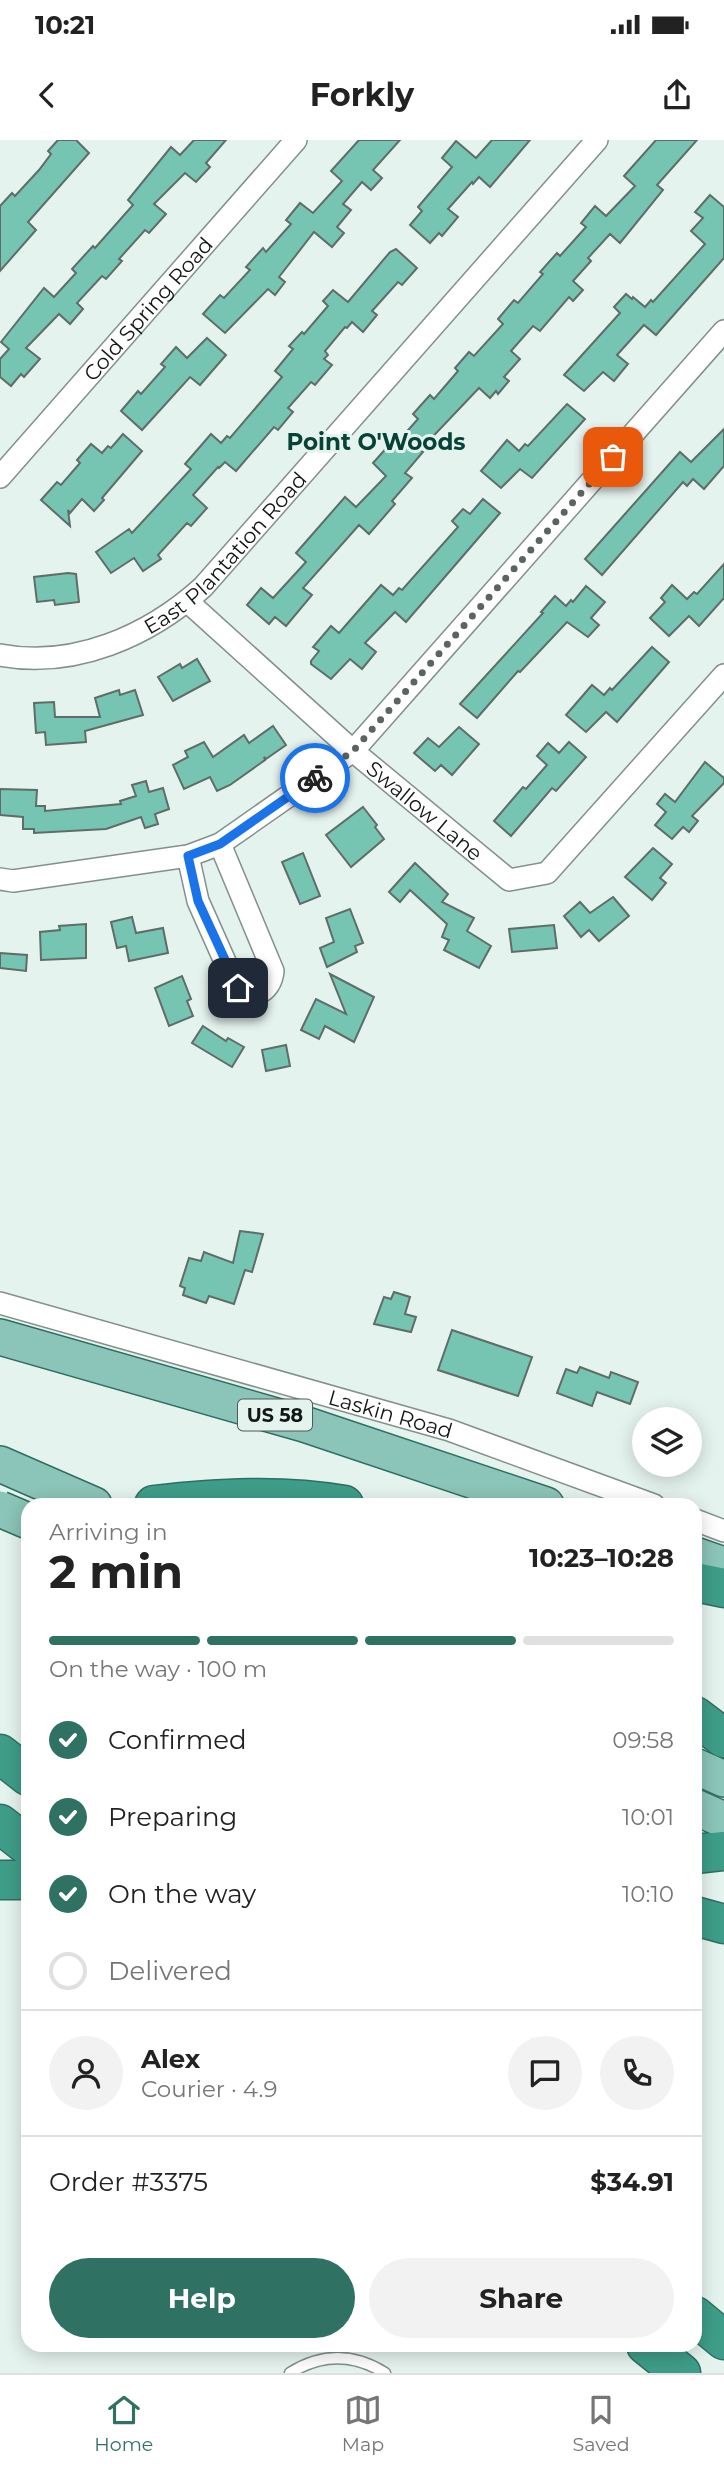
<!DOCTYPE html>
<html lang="en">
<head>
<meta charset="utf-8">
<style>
  body { margin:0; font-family:Montserrat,sans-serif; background:#f2f2f2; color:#222; height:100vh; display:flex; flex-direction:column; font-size:26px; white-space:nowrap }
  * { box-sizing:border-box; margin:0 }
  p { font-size:23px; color:#767676 }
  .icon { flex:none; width:38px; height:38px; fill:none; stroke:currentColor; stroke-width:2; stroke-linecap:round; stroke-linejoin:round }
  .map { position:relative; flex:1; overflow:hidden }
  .side { position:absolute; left:21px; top:1358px; width:681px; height:854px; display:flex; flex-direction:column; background:#fff; border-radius:21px; box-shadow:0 4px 18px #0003 }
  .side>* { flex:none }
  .fabs { position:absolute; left:632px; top:1267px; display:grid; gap:14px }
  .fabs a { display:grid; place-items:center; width:70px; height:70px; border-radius:50%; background:#fff; box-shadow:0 4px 18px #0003; font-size:35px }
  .pin { position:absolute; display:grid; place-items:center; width:60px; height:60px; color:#fff; margin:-30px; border-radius:14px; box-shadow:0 4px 10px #0006 }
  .courier { position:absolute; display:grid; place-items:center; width:70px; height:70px; margin:-35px; border:5px solid #1a73e8; border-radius:50%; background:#fff; color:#222; box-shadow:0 2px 9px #0007 }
  .head em { font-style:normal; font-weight:700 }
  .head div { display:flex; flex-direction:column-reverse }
  .head { display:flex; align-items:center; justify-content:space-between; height:119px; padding:0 28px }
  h1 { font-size:46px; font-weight:700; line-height:52px }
  .bar { display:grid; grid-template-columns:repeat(4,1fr); gap:10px 7px; align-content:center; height:84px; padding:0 28px }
  .bar i { height:9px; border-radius:5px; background:#e0e0e0 }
  .bar .active { background:#2f7263 }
  .bar p { grid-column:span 4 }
  .line { display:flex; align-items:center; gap:18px; padding:0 28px; border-top:2px solid #e0e0e0 }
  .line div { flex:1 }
  .round { display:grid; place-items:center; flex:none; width:74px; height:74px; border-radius:37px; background:#f2f2f2 }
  ol { padding:0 28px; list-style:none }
  li { display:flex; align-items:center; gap:21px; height:77px }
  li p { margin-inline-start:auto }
  li .icon { padding:7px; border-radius:50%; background:#2f7263; color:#fff; stroke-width:4 }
  li:last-child { color:#767676 }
  li i { width:38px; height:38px; border:4px solid #e0e0e0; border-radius:50% }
  .button { display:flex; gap:14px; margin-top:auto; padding:14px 28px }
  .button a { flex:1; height:80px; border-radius:42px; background:#2f7263; color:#fff; font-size:28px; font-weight:700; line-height:80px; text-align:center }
  .button a+a { background:#f2f2f2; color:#222 }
  .status { display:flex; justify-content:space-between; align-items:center; height:49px; padding:0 35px; background:#fff; direction:ltr }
  .status svg { height:19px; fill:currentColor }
  header { display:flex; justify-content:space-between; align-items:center; height:91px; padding:0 28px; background:#fff; font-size:32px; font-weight:700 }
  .tab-bar { display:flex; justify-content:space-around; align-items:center; height:98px; border-top:2px solid #e0e0e0; background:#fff; font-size:19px; color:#767676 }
  .tab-bar a { display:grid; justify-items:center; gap:4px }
  .tab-bar .active { color:#2f7263 }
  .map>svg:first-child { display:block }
</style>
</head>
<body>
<div class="status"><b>10:21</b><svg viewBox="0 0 49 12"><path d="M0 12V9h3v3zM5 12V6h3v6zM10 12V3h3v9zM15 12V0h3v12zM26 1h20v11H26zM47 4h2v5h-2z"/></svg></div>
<header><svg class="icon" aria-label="back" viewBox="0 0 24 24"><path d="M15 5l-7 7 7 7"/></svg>Forkly<svg class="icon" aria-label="share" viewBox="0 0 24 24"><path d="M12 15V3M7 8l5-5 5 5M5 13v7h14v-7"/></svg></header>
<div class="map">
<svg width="724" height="2233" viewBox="0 0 724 2233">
  <rect width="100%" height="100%" fill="#e5f3ef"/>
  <g fill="#76c5b2" stroke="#5f6c68" stroke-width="2">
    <polygon points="58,0 76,0 89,13 28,82 36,90 0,131 0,66 12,53 15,56 39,30 51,14 48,11"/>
    <polygon points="194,0 226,0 206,23 210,27 196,42 185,33 154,64 166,74 149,93 145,90 119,119 122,121 106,139 102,136 77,163 83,169 70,184 59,174 26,208 40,219 24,237 21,234 11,246 0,237 0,219 9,209 1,202 44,148 54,157 76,133 72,129 93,106 95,108 133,65 128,60 171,7 180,15"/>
    <polygon points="359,0 400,0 373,30 382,38 371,50 362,42 343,64 351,70 337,87 344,93 332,107 314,92 279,137 285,142 275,155 268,149 225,193 203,174 220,155 224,158 250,130 246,127 263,108 266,112 291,84 286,80 300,63 313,73 342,41 331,31"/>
    <polygon points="492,0 530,0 490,47 479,37 473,44 472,42 448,69 458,77 442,96 439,93 430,103 410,85 422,71 418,67 452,27 442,18 456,1 476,18"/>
    <polygon points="656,0 697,0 657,45 663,50 620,103 610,94 588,118 591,121 573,141 583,150 573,161 569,157 540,191 533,186 511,211 520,219 504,237 509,241 498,254 496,251 490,258 479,248 420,310 423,312 405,333 412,338 392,361 395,364 369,394 359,385 303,448 312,455 286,486 275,477 269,484 247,465 261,448 273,458 306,422 296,413 345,357 356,367 386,336 373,323 390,304 393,307 418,279 413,274 430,255 434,259 458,231 455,228 469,212 474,216 503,184 498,179 514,160 518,163 543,134 540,132 557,113 560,116 586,87 581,83 595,66 606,76 635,46 624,36"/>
    <polygon points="710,55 724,67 724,118 656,195 644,185 617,215 628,224 614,241 603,232 584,251 564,235 620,173 614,167 626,154 632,159 633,157 645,167 651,160 653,162 705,104 691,91 703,78 695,72"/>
    <polygon points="396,109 417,128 402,145 398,142 372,171 377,175 363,192 352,182 347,188 345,187 325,211 328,215 324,219 332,225 315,245 311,242 288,268 293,272 278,290 274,287 236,331 225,322 219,328 218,327 193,355 207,368 191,386 187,383 158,415 161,419 143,431 134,418 111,433 96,412 129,389 132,393 191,329 185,324 211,294 221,303 227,296 230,298 282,237 275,231 293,209 289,206 302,192 304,194 328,166 323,161 333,150 348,162 390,112"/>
    <polygon points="207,198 226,215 200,245 190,237 142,290 121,271 138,251 141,254 165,227 161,224 176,207 187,218"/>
    <polygon points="567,264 585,279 532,338 520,329 501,348 481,331 507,300 519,311 525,304 528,306"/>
    <polygon points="724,289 724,326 704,349 693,339 687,346 683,342 602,435 585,419 680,312 691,322"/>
    <polygon points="123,294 142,311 102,358 104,360 94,371 82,359 70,373 68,370 70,386 41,360 57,342 61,345 80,323 77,320 91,304 102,313 108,306 111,308"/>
    <polygon points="483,359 500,373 406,482 395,472 365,503 376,512 362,529 350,519 331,539 311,524 311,521 319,511 313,507 331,486 339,493 381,445 393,455 399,448 402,450 458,387 452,381 463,369 470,374"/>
    <polygon points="724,424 724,458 699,486 689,476 669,496 650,478 665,462 661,458 672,445 687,459 694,452 697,454"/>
    <polygon points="68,433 76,434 79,462 55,465 54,460 37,462 34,437"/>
    <polygon points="586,446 605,462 591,478 599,485 588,497 567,482 520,532 518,531 477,578 460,564 543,473 541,472 555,456 566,466 571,460 573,462"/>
    <polygon points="652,507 669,522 617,582 606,572 586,592 566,575 592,545 604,555 610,548 612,550"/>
    <polygon points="197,519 210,541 173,561 158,537 180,524 182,528"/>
    <polygon points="119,550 120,555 135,550 143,575 85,591 86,602 46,605 45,592 36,593 34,563 54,562 55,577 100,577 95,558"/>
    <polygon points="273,586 286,605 266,619 264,617 265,620 230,645 217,651 210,637 184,649 173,625 188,617 185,611 204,602 213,617 244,595 249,603"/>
    <polygon points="459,587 479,604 452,635 441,625 435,631 414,613 428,598 439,607"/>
    <polygon points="569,602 586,617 556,651 552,648 511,696 494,681 523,647 526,649 547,625 537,616 548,603 559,613"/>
    <polygon points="705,622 724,638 724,643 692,676 698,681 689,692 683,687 672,699 655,685 666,672 657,664 665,654 675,662"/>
    <polygon points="146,641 149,652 163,648 169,669 155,674 158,684 145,688 141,677 106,689 34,693 34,689 23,689 23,677 0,675 0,649 37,650 36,666 45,666 45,671 121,664 120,661 136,656 132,645"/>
    <polygon points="363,667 377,685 375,687 384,699 351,727 326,695"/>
    <polygon points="653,708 672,724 660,738 666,743 652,760 625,737"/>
    <polygon points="303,713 320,756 300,764 282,722"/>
    <polygon points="415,723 448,754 442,762 474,778 467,791 491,806 479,828 444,810 449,800 442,797 447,784 410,750 400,762 389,752"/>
    <polygon points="613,757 629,776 599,801 589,790 581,797 564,776 580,762 590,773"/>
    <polygon points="350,769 363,803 355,806 357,812 327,827 320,808 334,802 326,778"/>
    <polygon points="132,777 136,793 163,788 168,813 129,821 126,806 117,808 111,782"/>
    <polygon points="86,784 86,818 41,820 40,792 60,790 59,786"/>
    <polygon points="554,785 557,808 512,812 509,789"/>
    <polygon points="0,813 27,815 26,831 0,828"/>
    <polygon points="330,834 374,857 354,902 325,886 319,899 301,890 316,859 346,874"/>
    <polygon points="182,836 191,859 187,861 193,876 169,886 155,848"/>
    <polygon points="203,886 226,901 228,898 244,907 232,927 192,903"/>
    <polygon points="286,905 290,926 266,931 262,910"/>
    <polygon points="240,1091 263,1094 252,1132 245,1130 234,1164 209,1156 206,1163 183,1155 185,1148 180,1146 189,1118 201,1121 204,1112 233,1123"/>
    <polygon points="394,1152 410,1157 405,1174 416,1177 411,1192 374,1184 384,1157 391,1159"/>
    <polygon points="452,1190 532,1217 518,1256 438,1230"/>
    <polygon points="580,1227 609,1238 611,1232 638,1242 630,1264 597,1252 592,1266 557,1253 566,1229 577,1233"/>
  </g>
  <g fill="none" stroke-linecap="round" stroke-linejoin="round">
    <g stroke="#83908c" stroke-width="13">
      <path id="lane" d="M290,2233C322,2213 353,2213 385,2233"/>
    </g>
    <g stroke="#83908c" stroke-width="24">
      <g id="street">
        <path id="s1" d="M0,337L296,0"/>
        <path id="s2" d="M187,461L353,611L509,740L547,733L724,535"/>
        <path id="s3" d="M0,515C74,529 149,496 203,447L597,0"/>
        <path d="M188,716L198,761L235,844C250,863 271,853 273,831L220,704"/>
        <polyline points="0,739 13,741 188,716 220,704 353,611 724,191"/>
        <path id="s4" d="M0,1163L449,1290L654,1365"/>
        <polyline points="695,1380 724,1391"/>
      </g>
    </g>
    <g stroke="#2f6e60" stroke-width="38">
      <g id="primary">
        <polyline points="0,1197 304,1284 546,1365"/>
        <polyline points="0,1324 94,1365"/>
        <polyline points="695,1415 724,1425"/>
        <polyline points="695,1626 724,1639"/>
        <polyline points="695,1667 724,1680"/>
      </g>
    </g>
    <g stroke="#2f6e60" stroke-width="41">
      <g id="highway">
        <path d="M154,1365C217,1358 282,1354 344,1365"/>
        <polyline points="695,1442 724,1448"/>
        <polyline points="695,1576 724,1598"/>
        <polyline points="0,1614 28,1636"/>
        <polyline points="0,1684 28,1706"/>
        <polyline points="695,1714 724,1711"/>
        <polyline points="0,1740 28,1740"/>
        <polyline points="695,1776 724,1784"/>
        <polyline points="695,2176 724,2200"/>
        <polyline points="646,2205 681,2233"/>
      </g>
    </g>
    <use href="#lane" stroke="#fff" stroke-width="10"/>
    <use href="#street" stroke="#fff" stroke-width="21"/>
    <use href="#primary" stroke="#8bc4b8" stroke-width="35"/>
    <use href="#highway" stroke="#3e9d88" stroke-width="38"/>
    <g stroke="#2f6e60" stroke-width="38" stroke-linecap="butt">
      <polyline id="primary-bridge" points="0,1369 28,1381"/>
    </g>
    <use href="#primary-bridge" stroke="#8bc4b8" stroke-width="35"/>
  </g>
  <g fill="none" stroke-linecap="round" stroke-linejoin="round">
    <polyline stroke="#5c6461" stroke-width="7" stroke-dasharray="0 12.6" points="315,638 353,611 613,317"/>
    <polyline stroke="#1a73e8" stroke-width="9" points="238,848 198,761 188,716 220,704 315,638"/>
  </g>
  <g text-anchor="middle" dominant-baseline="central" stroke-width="6" stroke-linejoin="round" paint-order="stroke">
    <rect fill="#e5f3ef" stroke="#515956" stroke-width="2" x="238" y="1259.5" width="74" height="31" rx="5"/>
    <g font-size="19" font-weight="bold" fill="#121715">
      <text x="275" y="1275">US 58</text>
    </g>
    <g font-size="21" fill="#121715" stroke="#e5f3ef">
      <text stroke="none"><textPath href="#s1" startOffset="224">Cold Spring Road</textPath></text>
      <text stroke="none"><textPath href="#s3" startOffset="261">East Plantation Road</textPath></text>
      <text stroke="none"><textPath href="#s2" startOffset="317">Swallow Lane</textPath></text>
      <text stroke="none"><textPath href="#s4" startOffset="406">Laskin Road</textPath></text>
    </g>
    <g font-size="23" font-weight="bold" fill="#074237" stroke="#e5f3ef">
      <text x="376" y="302">Point O'Woods</text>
    </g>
  </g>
</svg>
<div class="fabs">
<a><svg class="icon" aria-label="layers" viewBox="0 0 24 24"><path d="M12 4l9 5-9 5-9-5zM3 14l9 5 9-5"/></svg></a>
</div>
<div class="pin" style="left:613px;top:317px;background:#ea580c"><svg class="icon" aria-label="bag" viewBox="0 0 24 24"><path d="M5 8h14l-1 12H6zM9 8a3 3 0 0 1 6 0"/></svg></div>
<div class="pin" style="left:238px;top:848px;background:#1f2937"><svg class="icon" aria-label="home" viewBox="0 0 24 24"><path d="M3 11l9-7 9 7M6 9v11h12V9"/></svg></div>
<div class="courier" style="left:315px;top:638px"><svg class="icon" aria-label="bike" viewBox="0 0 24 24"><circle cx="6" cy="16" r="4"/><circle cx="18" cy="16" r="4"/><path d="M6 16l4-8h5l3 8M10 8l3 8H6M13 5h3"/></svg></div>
<section class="side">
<div class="head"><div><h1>2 min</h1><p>Arriving in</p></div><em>10:23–10:28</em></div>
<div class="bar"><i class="active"></i><i class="active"></i><i class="active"></i><i></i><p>On the way · 100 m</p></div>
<ol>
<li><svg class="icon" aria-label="check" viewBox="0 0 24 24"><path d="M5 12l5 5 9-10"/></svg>Confirmed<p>09:58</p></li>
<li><svg class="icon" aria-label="check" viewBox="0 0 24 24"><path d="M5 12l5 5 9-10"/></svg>Preparing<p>10:01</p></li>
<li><svg class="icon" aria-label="check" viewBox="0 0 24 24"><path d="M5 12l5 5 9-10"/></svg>On the way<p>10:10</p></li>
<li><i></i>Delivered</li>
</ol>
<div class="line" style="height:126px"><a class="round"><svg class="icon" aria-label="person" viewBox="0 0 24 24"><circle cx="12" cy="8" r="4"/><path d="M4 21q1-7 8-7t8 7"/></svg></a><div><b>Alex</b><p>Courier · 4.9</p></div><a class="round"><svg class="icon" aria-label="chat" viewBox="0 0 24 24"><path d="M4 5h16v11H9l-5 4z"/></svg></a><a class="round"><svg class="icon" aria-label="phone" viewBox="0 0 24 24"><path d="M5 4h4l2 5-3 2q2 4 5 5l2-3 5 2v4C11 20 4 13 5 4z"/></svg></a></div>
<div class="line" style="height:91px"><div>Order #3375</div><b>$34.91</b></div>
<div class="button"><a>Help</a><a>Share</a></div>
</section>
</div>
<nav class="tab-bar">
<a class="active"><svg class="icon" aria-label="home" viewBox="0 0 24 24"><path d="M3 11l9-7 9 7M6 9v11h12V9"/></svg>Home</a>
<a><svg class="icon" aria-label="map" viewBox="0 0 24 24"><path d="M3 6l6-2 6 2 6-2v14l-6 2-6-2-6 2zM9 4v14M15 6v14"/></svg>Map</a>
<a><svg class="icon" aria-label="saved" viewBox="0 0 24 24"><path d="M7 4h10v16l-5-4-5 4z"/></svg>Saved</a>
</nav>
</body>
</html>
